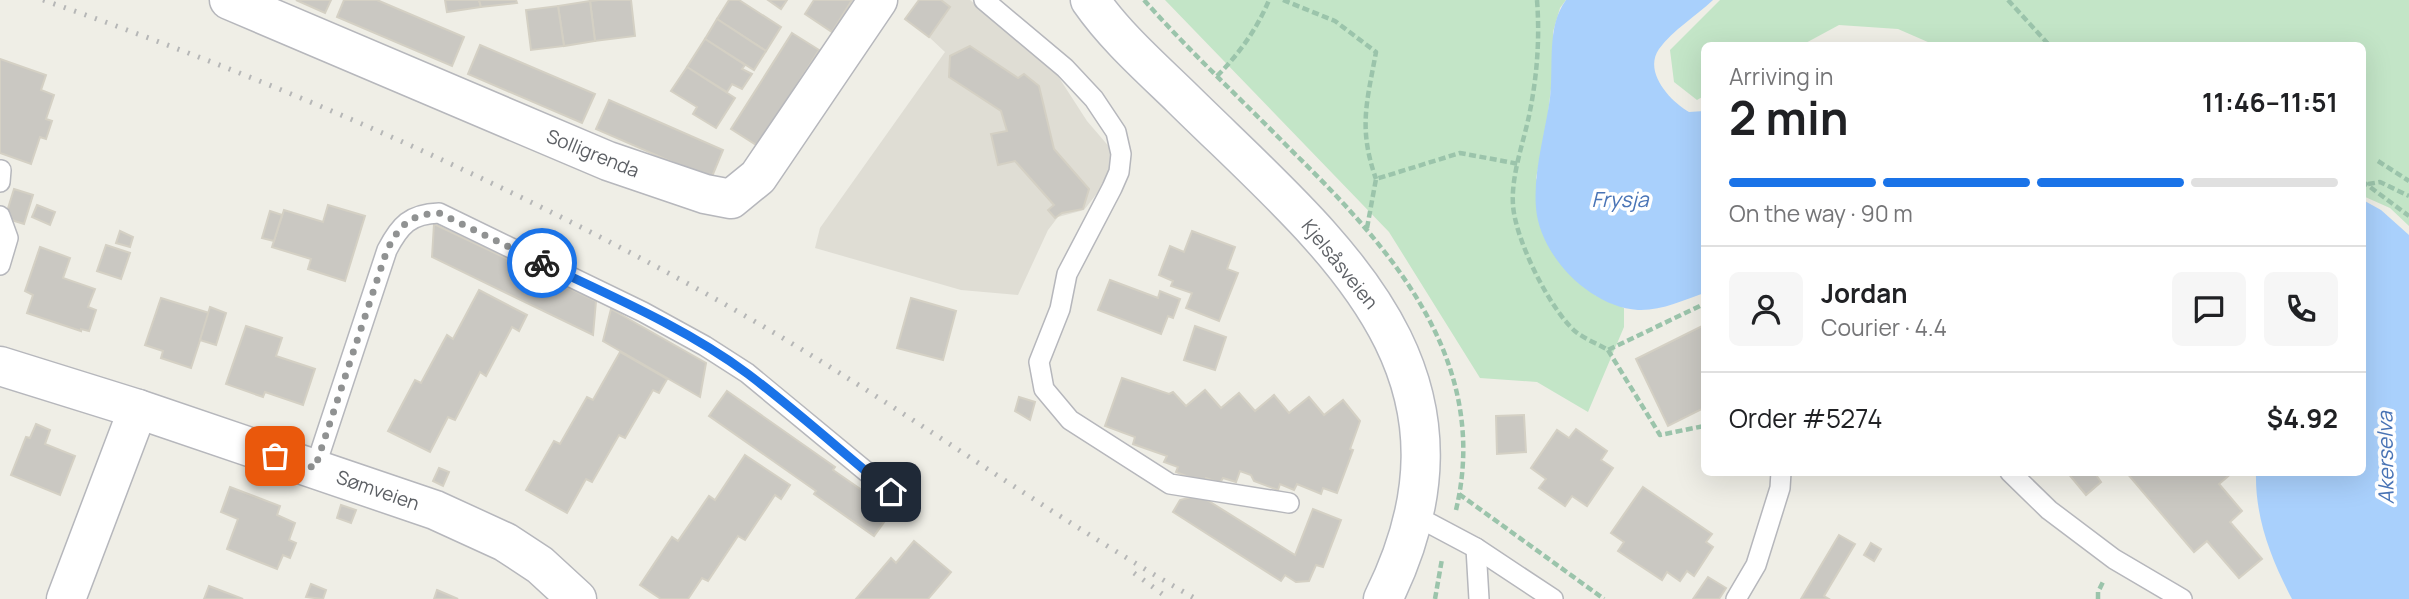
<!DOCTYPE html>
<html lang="en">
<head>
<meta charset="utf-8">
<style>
  body { margin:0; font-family:Manrope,sans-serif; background:#f6f6f6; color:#202124; height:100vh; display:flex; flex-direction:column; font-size:26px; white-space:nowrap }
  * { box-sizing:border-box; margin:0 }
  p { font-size:23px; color:#757577 }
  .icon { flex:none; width:38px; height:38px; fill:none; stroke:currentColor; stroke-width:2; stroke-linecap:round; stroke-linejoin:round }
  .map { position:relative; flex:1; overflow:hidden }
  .panel { position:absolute; left:1701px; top:42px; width:665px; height:434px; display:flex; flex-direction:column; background:#fff; border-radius:10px; box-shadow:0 7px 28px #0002 }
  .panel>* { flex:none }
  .pin { position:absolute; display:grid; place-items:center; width:60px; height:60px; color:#fff; margin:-30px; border-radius:14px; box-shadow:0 4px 10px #0006 }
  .courier { position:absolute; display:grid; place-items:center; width:70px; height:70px; margin:-35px; border:5px solid #1a73e8; border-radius:50%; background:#fff; color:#222; box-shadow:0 2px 9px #0007 }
  .head em { font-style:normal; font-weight:700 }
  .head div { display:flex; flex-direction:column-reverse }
  .head { display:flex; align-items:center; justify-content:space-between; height:119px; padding:0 28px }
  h1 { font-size:46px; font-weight:700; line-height:52px }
  .bar { display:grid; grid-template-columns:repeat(4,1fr); gap:10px 7px; align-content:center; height:84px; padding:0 28px }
  .bar i { height:9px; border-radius:5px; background:#e0e0e0 }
  .bar .current { background:#1a73e8 }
  .bar p { grid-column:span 4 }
  .line { display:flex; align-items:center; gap:18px; padding:0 28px; border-top:2px solid #e0e0e0 }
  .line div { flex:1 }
  .round { display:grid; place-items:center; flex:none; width:74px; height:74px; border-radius:10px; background:#f6f6f6 }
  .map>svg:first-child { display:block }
</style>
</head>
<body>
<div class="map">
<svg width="2409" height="599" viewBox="0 0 2409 599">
  <rect width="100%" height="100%" fill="#efeee6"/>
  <polygon fill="#dfddd4" points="919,0 970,0 1056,73 1087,121 1111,149 1109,169 1102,187 1084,210 1058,217 1048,230 1018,295 961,290 815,248 820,228 945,52 929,37"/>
  <g fill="#c3e5c7">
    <polygon points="1165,0 1566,0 1560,8 1553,32 1553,72 1546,130 1536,178 1595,295 1624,308 1624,327 1588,412 1537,382 1480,378 1389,232"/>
    <polygon points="1720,0 2409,0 2409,226 2390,208 2363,196 2362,46 1937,46 1898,29 1839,25 1802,45 1704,46 1704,96 1697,100 1674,82 1670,50"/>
  </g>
  <g fill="#a9d0fc">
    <path d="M1566,0H1713C1696,16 1673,30 1659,49C1643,72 1670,101 1689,112L1704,111V293C1684,300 1661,311 1638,310C1590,307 1540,256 1536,208C1533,172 1545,134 1550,98C1554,66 1546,27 1566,0Z"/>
    <path d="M2363,200L2381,210L2409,235V599H2292C2271,559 2255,518 2256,473L2362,472Z"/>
  </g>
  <g fill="#cac8c2" stroke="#d4d0c4" stroke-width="2">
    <polygon points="296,0 331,0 325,13"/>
    <polygon points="344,0 377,0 464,37 452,66 337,17"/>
    <polygon points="445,0 479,0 481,7 447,12"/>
    <polygon points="479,0 516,0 517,3 481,7"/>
    <polygon points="599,0 631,0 635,36 595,41 590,1"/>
    <polygon points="729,0 739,0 781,27 766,51 717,19"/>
    <polygon points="768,0 787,0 781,9"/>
    <polygon points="814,0 852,0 832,32 805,14"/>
    <polygon points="919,0 941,0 950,7 929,37 905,19"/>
    <polygon points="590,1 595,41 564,46 558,6"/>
    <polygon points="558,6 564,46 531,50 526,10"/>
    <polygon points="717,19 766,51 754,70 705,39"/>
    <polygon points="792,33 819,50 758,146 731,129"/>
    <polygon points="705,39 745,65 742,69 752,74 742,89 732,84 727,92 687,67"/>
    <polygon points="480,45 595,94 582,123 468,74"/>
    <polygon points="970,46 1018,78 1024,74 1039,86 1054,149 1089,189 1083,209 1062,213 1055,218 1048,210 1054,205 1015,161 998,165 991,134 1007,131 1001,111 949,77 950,56"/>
    <polygon points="0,59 46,75 41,90 54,95 46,119 52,121 46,139 40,137 31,164 0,153"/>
    <polygon points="687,67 735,98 716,128 693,114 697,107 671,91"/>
    <polygon points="609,100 723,150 711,179 596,129"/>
    <polygon points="14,189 33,195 24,224 5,218"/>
    <polygon points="37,205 55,212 50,225 32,217"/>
    <polygon points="328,205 365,216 345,281 308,269 311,259 272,247 284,210 323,222"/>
    <polygon points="270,211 282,215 274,241 262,238"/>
    <polygon points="434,224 596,301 593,335 432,257"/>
    <polygon points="120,231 133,237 130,247 116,243"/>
    <polygon points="1192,231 1235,247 1227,269 1238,273 1219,321 1186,308 1192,293 1171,286 1173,281 1159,275 1170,246 1184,252"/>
    <polygon points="106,245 130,253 121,279 97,271"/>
    <polygon points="40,247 70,258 63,278 95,289 88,307 96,310 89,331 81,329 81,331 27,313 33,295 25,291"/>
    <polygon points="1110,280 1158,298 1160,291 1180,299 1173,318 1168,316 1161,334 1098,310"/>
    <polygon points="479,290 527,315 519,331 512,327 486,376 480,372 455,420 448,417 430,452 388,431 415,380 421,383 447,335 453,339"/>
    <polygon points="161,298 209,313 191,368 161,358 163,351 145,345"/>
    <polygon points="911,298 956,311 943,360 897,348"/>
    <polygon points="210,307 226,313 216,345 200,340"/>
    <polygon points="611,309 706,363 700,397 603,341"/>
    <polygon points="1704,325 1704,408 1668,426 1636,359"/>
    <polygon points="246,326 282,338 276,356 315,369 303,405 265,392 263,397 226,384"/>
    <polygon points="1195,326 1226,337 1215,370 1184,360"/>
    <polygon points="620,352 667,379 659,393 653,390 625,438 619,435 592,482 586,479 567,513 526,490 554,441 560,444 587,397 593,400"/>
    <polygon points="1122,378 1169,394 1173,392 1186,406 1205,390 1221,408 1239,393 1255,411 1274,395 1289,413 1309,397 1324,415 1343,400 1360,421 1350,449 1353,450 1337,493 1323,488 1321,494 1297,484 1294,490 1280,484 1278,490 1254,481 1251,475 1240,471 1236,482 1223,478 1220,483 1206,478 1204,483 1176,472 1178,467 1164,462 1167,456 1133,444 1135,437 1105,426"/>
    <polygon points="727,391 835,467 833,470 892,511 874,536 814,494 816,491 709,416"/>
    <polygon points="1019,397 1035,402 1030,420 1015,411"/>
    <polygon points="1524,415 1526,452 1497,454 1496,416"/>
    <polygon points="36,424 50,430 45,444 75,456 60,495 11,475 26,437 30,438"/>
    <polygon points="1576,429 1607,451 1601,460 1613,468 1587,506 1572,496 1565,506 1539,488 1546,479 1531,468 1557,430 1569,438"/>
    <polygon points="745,455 790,485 781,499 775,495 745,540 738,536 708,581 702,578 688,599 661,599 640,585 672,537 678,541 709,496 715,500"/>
    <polygon points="439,468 449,472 443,486 433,481"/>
    <polygon points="2067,472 2094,472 2101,482 2086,495"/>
    <polygon points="2126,472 2233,472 2219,484 2242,511 2230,522 2262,559 2239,578 2207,541 2194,552"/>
    <polygon points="230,487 280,506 277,515 295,523 289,540 296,543 290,558 283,555 277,569 227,549 238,519 221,512"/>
    <polygon points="1643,487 1712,534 1706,542 1713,547 1694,576 1687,571 1680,581 1667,572 1662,580 1618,551 1624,542 1611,533"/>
    <polygon points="1199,495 1295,555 1313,509 1341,520 1323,567 1316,565 1309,581 1296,582 1285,575 1281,581 1173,512 1180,500"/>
    <polygon points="341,505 356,510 351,523 337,518"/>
    <polygon points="1839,535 1855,544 1824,596 1829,599 1801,599"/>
    <polygon points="914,541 951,572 928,599 856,599 891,558 896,563"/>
    <polygon points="1871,543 1881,549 1874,561 1864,555"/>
    <polygon points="1708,577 1726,588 1719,599 1693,599"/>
    <polygon points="311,584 326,590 323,599 306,597"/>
    <polygon points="209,586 243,599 204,599"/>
    <polygon points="437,590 458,599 434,599"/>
  </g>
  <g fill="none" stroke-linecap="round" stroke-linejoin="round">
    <g stroke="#b6b7bc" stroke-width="22">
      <g id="service">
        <polyline points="984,0 1065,68 1094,99 1116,132 1121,154 1119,172 1112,188 1067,274 1060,309 1039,362 1044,389 1070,420 1170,484 1289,503"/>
        <polyline points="0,182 1,170"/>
        <polyline points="0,216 8,238 0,265"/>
        <path d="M315,468L387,250C400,225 410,214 439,213L643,312L705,346L747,373L891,492"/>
        <polyline points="2010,472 2049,510 2114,559 2182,599"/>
        <polyline points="1414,515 1476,548 1553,599"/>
        <polyline points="1476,548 1479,599"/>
        <polyline points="1736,599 1756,565 1780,488 1781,472"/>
      </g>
    </g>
    <g stroke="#b6b7bc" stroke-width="41">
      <g id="minor">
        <polyline points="229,0 608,161 705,194 731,199 758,177 878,0"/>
        <polyline points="0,366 138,409 435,510 505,542 540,565 577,599"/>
        <polyline points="66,599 138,409"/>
      </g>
    </g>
    <g stroke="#b7b9bf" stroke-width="41">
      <path id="secondary" d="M1090,0C1115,36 1149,66 1181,97C1330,244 1497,369 1383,599"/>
    </g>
    <g stroke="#9bc4ab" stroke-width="4.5" stroke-dasharray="7 3.5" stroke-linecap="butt">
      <path d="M1144,0C1190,52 1241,99 1289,148C1388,245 1492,359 1456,510"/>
      <path d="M1283,0L1335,21L1376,52C1367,102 1358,128 1376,179"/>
      <path d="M1537,0C1540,40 1537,77 1529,116C1523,144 1511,176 1513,205C1515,239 1550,310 1576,332C1585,339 1598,344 1608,350L1704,304"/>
      <polyline points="2008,0 2050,46"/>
      <path d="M1217,76C1239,54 1257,29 1269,0"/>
      <polyline points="2378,161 2409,181"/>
      <polyline points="2362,181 2409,216"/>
      <polyline points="2368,184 2380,182 2409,196"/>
      <polyline points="1367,228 1376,179 1460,153 1519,164"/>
      <polyline points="1608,350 1660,435 1704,426"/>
      <polyline points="1459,494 1604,599"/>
      <polyline points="1435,599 1442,559"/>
      <polyline points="2098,599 2098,592 2104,580"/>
    </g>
    <use href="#service" stroke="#fff" stroke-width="19"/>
    <use href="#minor" stroke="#fff" stroke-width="38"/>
    <use href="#secondary" stroke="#fff" stroke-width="38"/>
    <g stroke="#b6b7b7" stroke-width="5" stroke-dasharray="2 9" stroke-linecap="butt">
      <path d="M43,0C283,83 515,185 735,310C893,400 1038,509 1196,599"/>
      <polyline points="1134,573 1169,599"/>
    </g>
  </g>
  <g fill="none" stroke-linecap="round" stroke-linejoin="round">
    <path stroke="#909292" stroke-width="7" stroke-dasharray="0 12.6" d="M275,456L315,468L387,250C400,225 410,214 439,213L542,263"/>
    <path stroke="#1a73e8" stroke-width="9" d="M542,263C611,296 686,328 748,374C797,411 843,453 891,492"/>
  </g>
  <g text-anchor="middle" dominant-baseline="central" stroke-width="7" stroke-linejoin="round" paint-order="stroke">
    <g font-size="19" fill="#5d6065" stroke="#fff">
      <text transform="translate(593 153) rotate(22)">Solligrenda</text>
      <text transform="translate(1340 264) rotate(51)">Kjelsåsveien</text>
      <text transform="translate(378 490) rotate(19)">Sømveien</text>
    </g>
    <g font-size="21" font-style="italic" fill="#4974b6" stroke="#fff">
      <text x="1620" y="199">Frysja</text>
      <text transform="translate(2385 458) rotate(-91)">Akerselva</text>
    </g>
  </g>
</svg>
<div class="pin" style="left:275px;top:456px;background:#ea580c"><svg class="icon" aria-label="bag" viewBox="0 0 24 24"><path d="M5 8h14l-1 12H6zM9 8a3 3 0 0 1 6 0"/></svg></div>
<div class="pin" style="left:891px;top:492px;background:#1f2937"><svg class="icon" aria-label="home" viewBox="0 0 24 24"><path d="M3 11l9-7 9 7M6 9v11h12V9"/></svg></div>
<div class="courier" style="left:542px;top:263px"><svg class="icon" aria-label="bike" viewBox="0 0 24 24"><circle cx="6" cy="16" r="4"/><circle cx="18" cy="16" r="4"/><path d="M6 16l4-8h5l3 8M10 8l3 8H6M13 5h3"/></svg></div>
<section class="panel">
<div class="head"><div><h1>2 min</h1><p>Arriving in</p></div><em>11:46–11:51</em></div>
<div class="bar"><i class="current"></i><i class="current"></i><i class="current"></i><i></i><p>On the way · 90 m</p></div>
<div class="line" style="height:126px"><a class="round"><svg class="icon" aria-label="person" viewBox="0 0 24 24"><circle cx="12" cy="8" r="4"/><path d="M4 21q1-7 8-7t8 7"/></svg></a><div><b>Jordan</b><p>Courier · 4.4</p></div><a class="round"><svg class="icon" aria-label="chat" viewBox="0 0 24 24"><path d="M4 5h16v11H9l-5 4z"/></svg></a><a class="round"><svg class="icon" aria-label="phone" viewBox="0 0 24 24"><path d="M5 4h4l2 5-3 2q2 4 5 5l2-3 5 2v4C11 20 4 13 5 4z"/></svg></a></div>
<div class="line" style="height:91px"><div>Order #5274</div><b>$4.92</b></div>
</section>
</div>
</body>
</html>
